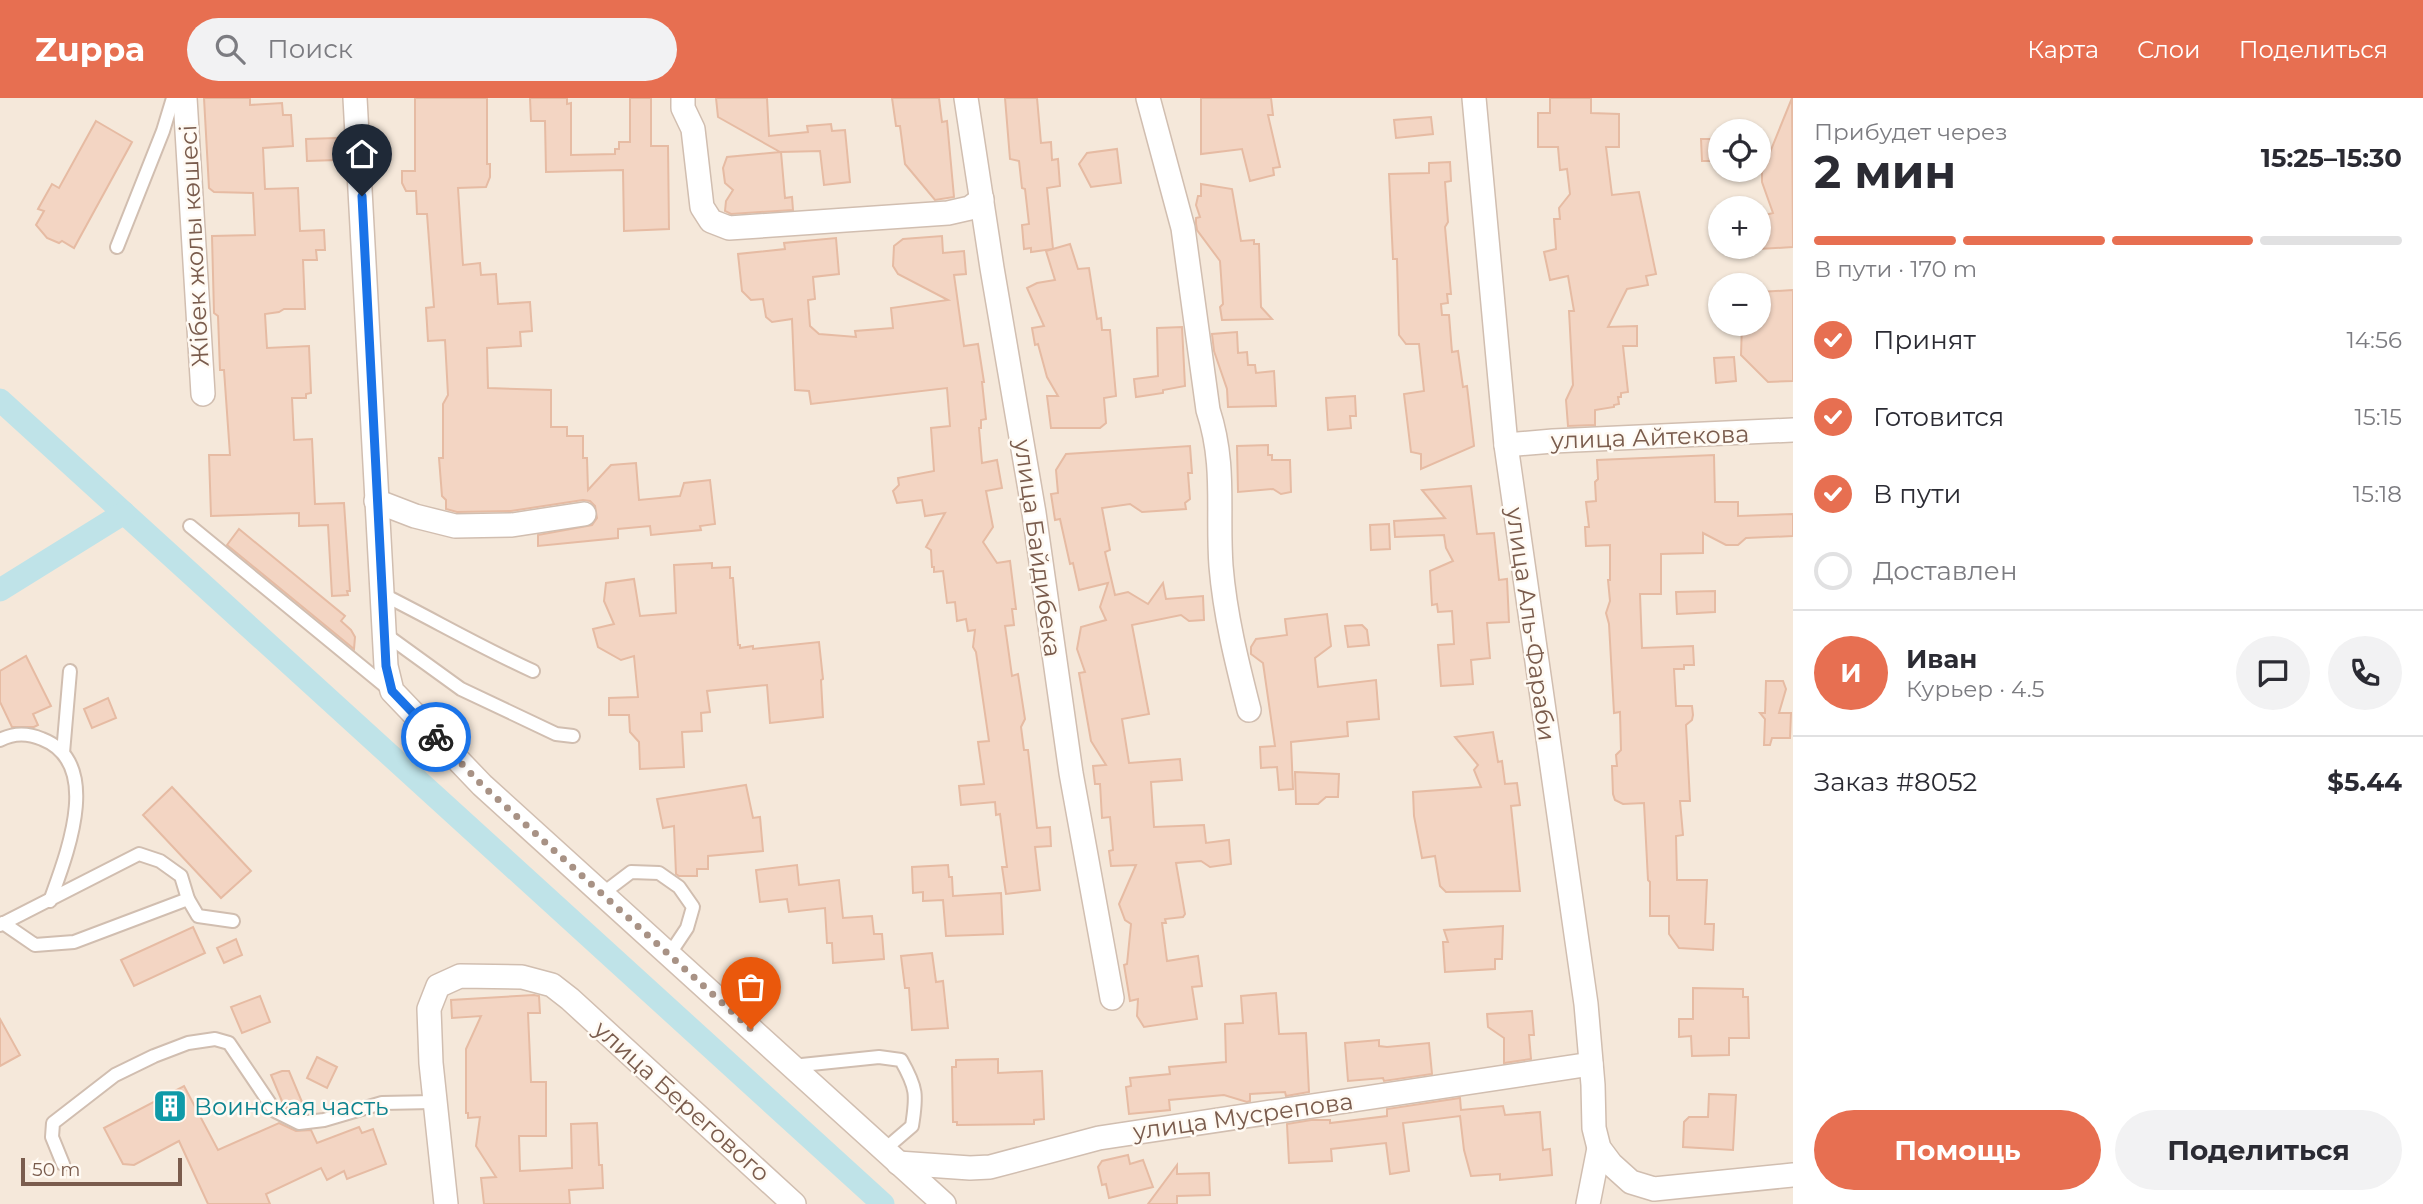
<!DOCTYPE html>
<html lang="ru">
<head>
<meta charset="utf-8">
<style>
  body { margin:0; font-family:Montserrat,sans-serif; background:#f2f2f3; color:#2b2b33; height:100vh; display:flex; flex-direction:column; font-size:26px; white-space:nowrap }
  * { box-sizing:border-box; margin:0 }
  p { font-size:23px; color:#7c7c81 }
  .icon { flex:none; width:38px; height:38px; fill:none; stroke:currentColor; stroke-width:2; stroke-linecap:round; stroke-linejoin:round }
  .map { position:relative; flex:1; overflow:hidden }
  .sheet { display:flex; flex-direction:column; background:#fff; width:630px }
  .sheet>* { flex:none }
  .fabs { position:absolute; left:1708px; top:21px; display:grid; gap:14px }
  .fabs a { display:grid; place-items:center; width:63px; height:63px; border-radius:50%; background:#fff; box-shadow:0 2px 5px #0004; font-size:35px }
  .scale { position:absolute; left:21px; bottom:18px; width:161px; box-sizing:border-box; padding-left:7px; border:4px solid #7a5c4d; border-top:0; font-size:19px; line-height:24px; white-space:nowrap; color:#7a5c4d; -webkit-text-stroke:5px #fffaf3; paint-order:stroke }
  .pin { position:absolute; display:grid; place-items:center; width:60px; height:60px; color:#fff; margin:-72px -30px; border-radius:50% 50% 50% 0; rotate:-45deg; box-shadow:0 0 7px #0007 }
  .pin .icon { rotate:45deg }
  .courier { position:absolute; display:grid; place-items:center; width:70px; height:70px; margin:-35px; border:5px solid #1a73e8; border-radius:50%; background:#fff; color:#222; box-shadow:0 2px 9px #0007 }
  .summary em { font-style:normal; font-weight:700 }
  .summary div { display:flex; flex-direction:column-reverse }
  .summary { display:flex; align-items:center; justify-content:space-between; height:119px; padding:0 21px }
  h1 { font-size:46px; font-weight:700; line-height:52px }
  .bar { display:grid; grid-template-columns:repeat(4,1fr); gap:10px 7px; align-content:center; height:84px; padding:0 21px }
  .bar i { height:9px; border-radius:5px; background:#e1e1e2 }
  .bar .selected { background:#e76f51 }
  .bar p { grid-column:span 4 }
  .line { display:flex; align-items:center; gap:18px; padding:0 21px; border-top:2px solid #e1e1e2 }
  .line div { flex:1 }
  .round { display:grid; place-items:center; flex:none; width:74px; height:74px; border-radius:37px; background:#f2f2f3 }
  ol { padding:0 21px; list-style:none }
  li { display:flex; align-items:center; gap:21px; height:77px }
  li p { margin-inline-start:auto }
  li .icon { padding:7px; border-radius:50%; background:#e76f51; color:#fff; stroke-width:4 }
  li:last-child { color:#7c7c81 }
  li i { width:38px; height:38px; border:4px solid #e1e1e2; border-radius:50% }
  .action { display:flex; gap:14px; margin-top:auto; padding:14px 21px }
  .action a { flex:1; height:80px; border-radius:42px; background:#e76f51; color:#fff; font-size:28px; font-weight:700; line-height:80px; text-align:center }
  .action a+a { background:#f2f2f3; color:#2b2b33 }
  header { display:flex; align-items:center; gap:42px; box-sizing:border-box; height:98px; padding:0 35px; background:#e76f51; color:#fff }
  header strong { font-size:33px }
  nav { display:flex; gap:38px; margin-inline-start:auto; font-size:24px }
  .search { width:490px; height:63px; background:#f2f2f3; display:flex; align-items:center; gap:18px; box-sizing:border-box; padding:0 24px; border-radius:38px; color:#7c7c81; font-size:26px }
  main { display:flex; flex:1; min-height:0 }
  .map>svg:first-child { display:block }
</style>
</head>
<body>
<header>
<strong>Zuppa</strong>
<div class="search"><svg class="icon" aria-label="search" viewBox="0 0 24 24"><circle cx="10" cy="10" r="6"/><path d="M15 15l6 6"/></svg>Поиск</div>
<nav><a>Карта</a><a>Слои</a><a>Поделиться</a></nav>
</header>
<main>
<div class="map">
<svg width="1793" height="1106" viewBox="0 0 1793 1106">
  <rect width="100%" height="100%" fill="#fdf6ec"/>
  <path fill="#f5e8da" fill-rule="evenodd" d="M0,0H1793V1106H0ZM1720,33H1759V72H1720ZM1720,110H1759V149H1720ZM1720,187H1759V226H1720Z"/>
  <g fill="none" stroke-linecap="round" stroke-linejoin="round">
    <g stroke="#bfe3e8" stroke-width="23">
      <polyline points="0,302 883,1106"/>
      <polyline points="0,492 124,415"/>
    </g>
  </g>
  <g fill="#f3d5c3" stroke="#e6bba3" stroke-width="2">
    <polygon points="204,0 250,0 250,7 282,5 283,17 291,17 293,48 263,50 265,91 298,90 300,133 324,132 325,152 316,152 317,162 303,162 305,211 284,211 279,214 265,216 267,250 309,248 311,295 306,296 306,300 292,300 294,342 312,341 315,406 344,405 350,493 347,493 348,497 332,498 328,427 299,428 299,415 211,418 209,357 230,357 224,272 220,272 218,218 214,215 212,138 255,137 253,95 214,94 209,90"/>
    <polygon points="415,0 487,0 487,66 490,66 490,79 486,89 458,90 463,167 480,165 481,177 496,176 498,206 530,204 532,233 520,234 521,248 487,250 488,290 551,292 551,329 567,329 567,338 583,338 583,360 587,360 588,392 611,367 636,365 639,402 680,398 684,385 710,382 715,426 700,428 701,432 651,437 650,428 618,431 618,440 538,448 538,437 592,427 597,420 595,408 590,403 583,402 511,413 457,414 446,411 446,402 442,398 439,360 443,360 443,306 448,297 445,242 428,243 426,210 434,209 427,116 417,116 416,93 406,93 402,85 402,73 415,73"/>
    <polygon points="530,0 567,0 567,6 571,5 571,57 615,56 615,51 619,51 619,44 630,44 630,0 651,0 651,48 668,48 669,131 624,133 623,72 546,74 545,23 531,23"/>
    <polygon points="716,0 767,0 769,38 808,34 807,28 831,26 832,33 845,32 850,84 824,87 820,53 781,54 785,100 792,99 793,112 731,116 725,113 726,103 733,92 725,85 723,70 727,59 780,54 718,19"/>
    <polygon points="892,0 939,0 942,24 947,23 954,99 935,102 905,66 900,28 896,28"/>
    <polygon points="1005,0 1037,0 1041,45 1051,44 1052,62 1058,61 1060,88 1047,90 1053,151 1031,154 1031,150 1024,151 1022,127 1029,126 1025,91 1022,90 1019,63 1010,61"/>
    <polygon points="1201,0 1271,0 1273,17 1268,17 1280,69 1273,70 1274,77 1250,83 1242,51 1201,56"/>
    <polygon points="1550,0 1591,0 1591,15 1619,16 1619,49 1606,49 1612,97 1639,94 1656,176 1646,178 1648,187 1627,191 1608,229 1637,228 1637,248 1623,248 1628,294 1621,295 1621,299 1618,299 1619,306 1614,307 1614,309 1595,312 1595,327 1568,328 1566,302 1573,287 1569,213 1574,213 1568,178 1550,182 1544,154 1556,151 1554,121 1560,121 1559,110 1570,96 1567,71 1560,72 1558,49 1538,49 1538,15 1550,15"/>
    <polygon points="1792,0 1793,149 1759,151 1761,118 1773,115 1762,84 1762,74"/>
    <polygon points="1431,19 1433,36 1396,40 1394,22"/>
    <polygon points="96,23 132,44 74,150 62,143 59,145 47,140 36,127 44,113 38,111 52,86 59,90"/>
    <polygon points="336,40 337,62 307,63 306,41"/>
    <polygon points="1701,41 1720,41 1720,63 1702,63"/>
    <polygon points="1117,51 1121,85 1091,89 1079,66 1087,55"/>
    <polygon points="1450,64 1451,83 1445,84 1448,124 1445,129 1451,196 1447,196 1448,205 1441,206 1442,217 1449,217 1452,254 1458,253 1463,289 1467,288 1474,348 1421,371 1421,356 1411,354 1404,296 1424,293 1419,246 1406,246 1399,237 1397,161 1393,161 1389,76 1429,75 1429,65"/>
    <polygon points="1201,86 1232,91 1241,143 1254,142 1254,146 1259,146 1261,209 1272,221 1222,222 1220,209 1223,206 1220,163 1197,132 1196,126 1196,120 1200,119 1196,107 1198,98 1201,98"/>
    <polygon points="942,138 943,155 964,153 966,176 954,177 964,248 978,246 984,284 982,284 986,321 981,322 981,330 979,330 982,365 997,362 1002,390 986,393 993,429 983,444 997,465 1010,463 1016,511 1012,511 1014,527 1005,528 1012,578 1018,576 1025,621 1021,629 1024,652 1028,652 1037,730 1050,729 1051,748 1035,749 1040,792 1006,796 1002,769 1007,769 1000,716 996,717 995,704 961,707 959,688 984,686 978,644 989,643 976,554 973,549 975,532 968,533 966,521 957,523 955,504 947,505 943,473 934,474 934,469 932,469 931,452 926,449 945,415 925,418 922,402 897,405 893,393 899,387 898,380 934,373 931,330 950,328 947,290 811,306 809,293 795,292 792,221 772,224 766,219 763,201 751,202 742,193 738,156 785,151 784,145 836,140 839,176 813,179 815,201 808,202 810,228 819,236 856,239 855,233 893,230 891,210 948,202 898,176 893,168 894,148 903,141"/>
    <polygon points="1070,146 1078,171 1089,170 1097,221 1101,220 1102,232 1110,232 1116,298 1104,300 1106,325 1100,330 1051,330 1047,298 1058,298 1047,279 1038,246 1035,247 1032,230 1044,228 1027,190 1037,185 1055,182 1046,153"/>
    <polygon points="1793,192 1793,283 1768,284 1741,257 1742,226 1759,226 1759,194"/>
    <polygon points="1182,229 1185,288 1163,292 1163,295 1136,299 1134,281 1158,278 1157,230"/>
    <polygon points="1237,234 1238,255 1247,254 1248,267 1255,267 1256,275 1274,273 1276,308 1228,309 1227,291 1214,253 1212,236"/>
    <polygon points="1734,259 1736,283 1716,285 1714,260"/>
    <polygon points="1355,298 1356,318 1350,318 1351,330 1328,332 1326,300"/>
    <polygon points="1268,347 1268,357 1272,357 1272,362 1290,362 1291,394 1281,396 1273,391 1238,394 1237,348"/>
    <polygon points="1190,348 1192,375 1188,375 1190,401 1185,405 1186,411 1142,414 1130,406 1102,410 1110,452 1105,454 1115,497 1128,494 1148,506 1163,485 1166,501 1203,498 1204,522 1189,523 1181,517 1132,527 1149,616 1122,621 1129,665 1180,661 1182,682 1151,684 1154,729 1204,727 1206,745 1229,742 1231,766 1210,769 1201,763 1176,765 1185,816 1183,819 1165,821 1166,825 1162,825 1167,863 1198,858 1202,888 1192,889 1197,921 1144,929 1137,918 1138,901 1130,903 1124,867 1127,866 1131,826 1125,822 1119,806 1136,767 1111,768 1109,753 1113,752 1110,719 1102,720 1100,686 1095,686 1093,668 1106,667 1091,643 1079,575 1085,574 1077,551 1081,529 1106,522 1100,509 1108,485 1079,492 1073,465 1070,466 1060,421 1055,422 1051,396 1058,395 1056,372 1066,356"/>
    <polygon points="1714,357 1715,404 1738,404 1738,418 1793,416 1793,438 1746,440 1738,447 1726,447 1703,435 1703,455 1661,456 1661,496 1640,496 1642,550 1693,548 1694,567 1684,567 1684,571 1674,571 1676,608 1692,608 1693,617 1692,622 1686,627 1690,703 1680,703 1683,737 1676,738 1677,782 1707,782 1705,826 1714,826 1713,852 1679,850 1669,836 1669,818 1650,818 1650,784 1648,782 1644,705 1623,706 1615,702 1613,696 1612,668 1617,668 1616,657 1621,652 1620,614 1614,615 1609,526 1606,515 1610,503 1608,482 1610,482 1610,447 1586,448 1585,429 1589,429 1586,404 1596,403 1595,384 1598,381 1597,362"/>
    <polygon points="1471,388 1477,436 1494,435 1499,482 1507,481 1509,524 1487,525 1490,560 1471,562 1473,586 1441,588 1438,547 1454,546 1452,513 1438,514 1437,506 1432,507 1430,473 1453,463 1446,450 1444,437 1395,439 1394,423 1445,420 1422,392"/>
    <polygon points="1389,426 1390,451 1371,452 1370,427"/>
    <polygon points="239,431 345,518 341,523 351,532 355,539 354,551 227,447"/>
    <polygon points="712,465 712,470 730,469 730,480 733,480 738,547 740,547 740,550 753,548 753,551 819,544 823,581 821,582 823,619 770,625 767,587 707,593 710,614 701,615 702,633 682,634 684,669 640,671 639,644 630,634 629,617 609,617 609,600 638,599 634,558 621,562 598,549 593,531 614,526 604,503 606,485 634,481 640,518 676,515 674,467"/>
    <polygon points="1715,493 1715,514 1677,516 1676,494"/>
    <polygon points="1327,516 1331,548 1315,560 1318,589 1376,582 1379,621 1347,624 1348,638 1291,644 1293,691 1279,692 1277,669 1261,670 1260,649 1275,648 1263,565 1251,556 1251,549 1256,541 1287,537 1285,521"/>
    <polygon points="1362,527 1367,532 1369,547 1348,549 1345,528"/>
    <polygon points="26,558 51,608 33,616 38,627 34,629 12,629 0,604 0,573"/>
    <polygon points="1766,583 1783,583 1786,591 1779,615 1791,615 1790,640 1772,640 1770,647 1764,647 1765,621 1760,615 1765,615"/>
    <polygon points="108,600 116,620 92,630 84,611"/>
    <polygon points="1493,634 1498,664 1502,663 1505,686 1517,685 1520,707 1511,708 1520,793 1446,794 1440,788 1435,758 1422,760 1414,718 1413,694 1481,689 1474,672 1478,667 1455,639"/>
    <polygon points="1295,674 1339,676 1338,699 1326,699 1318,706 1296,706"/>
    <polygon points="746,687 753,720 760,719 763,753 708,758 708,771 697,771 697,778 679,778 676,776 674,728 663,730 657,701"/>
    <polygon points="172,689 251,773 221,800 143,717"/>
    <polygon points="797,767 799,787 839,782 843,820 872,818 874,836 882,836 884,861 833,865 832,845 827,845 825,810 789,814 787,801 760,804 756,772"/>
    <polygon points="948,767 949,779 952,779 953,798 1001,795 1003,836 946,838 943,802 923,803 923,794 913,795 912,769"/>
    <polygon points="1503,828 1502,861 1495,861 1495,871 1445,874 1443,844 1448,844 1444,832"/>
    <polygon points="193,829 205,855 134,888 121,862"/>
    <polygon points="236,841 242,857 224,865 217,850"/>
    <polygon points="932,855 936,884 943,883 948,930 912,932 909,890 905,890 901,858"/>
    <polygon points="1693,890 1743,891 1743,899 1748,899 1749,940 1729,940 1729,957 1692,958 1691,938 1679,939 1679,921 1693,921"/>
    <polygon points="1276,895 1279,936 1306,935 1309,994 1286,998 1285,994 1250,996 1250,1003 1247,1004 1224,997 1169,1002 1170,1012 1129,1016 1126,989 1131,988 1130,980 1170,976 1169,969 1226,964 1225,926 1243,925 1241,898"/>
    <polygon points="534,897 539,898 540,915 528,915 531,984 546,984 546,1038 519,1038 520,1073 572,1070 571,1026 597,1025 599,1067 602,1067 603,1090 569,1092 570,1106 484,1106 481,1080 496,1079 476,1048 480,1019 468,1020 468,1015 466,1015 466,951 481,918 452,920 451,902"/>
    <polygon points="260,898 270,924 242,935 231,909"/>
    <polygon points="1532,913 1534,937 1529,937 1531,961 1504,965 1504,940 1488,929 1487,916"/>
    <polygon points="0,921 20,957 0,968"/>
    <polygon points="1379,942 1379,948 1387,949 1429,945 1432,976 1384,983 1383,980 1348,983 1345,945"/>
    <polygon points="317,959 337,969 327,990 307,980"/>
    <polygon points="998,961 998,975 1042,973 1044,1021 1034,1022 1034,1026 957,1027 957,1024 953,1024 952,969 956,969 956,962"/>
    <polygon points="282,973 289,973 302,1004 302,1011 296,1014 284,1008 271,977"/>
    <polygon points="184,988 218,1052 279,1025 296,1033 311,1032 317,1045 359,1029 362,1035 373,1031 386,1066 347,1081 344,1073 327,1082 321,1070 266,1096 270,1106 208,1106 179,1043 134,1067 123,1066 104,1030"/>
    <polygon points="1709,996 1736,997 1733,1052 1683,1049 1684,1024 1689,1019 1708,1019"/>
    <polygon points="1460,1000 1461,1012 1503,1008 1505,1017 1540,1014 1543,1052 1550,1051 1552,1077 1500,1082 1500,1076 1471,1078 1464,1052 1460,1018 1403,1025 1409,1073 1390,1076 1386,1045 1331,1051 1332,1063 1289,1065 1287,1026 1311,1022 1330,1022 1330,1025 1387,1018 1387,1011"/>
    <polygon points="1128,1057 1130,1066 1143,1062 1153,1089 1109,1100 1106,1086 1102,1087 1098,1069 1102,1063"/>
    <polygon points="1177,1067 1177,1076 1209,1075 1210,1097 1177,1098 1177,1106 1148,1106"/>
  </g>
  <g fill="none" stroke-linecap="round" stroke-linejoin="round">
    <g stroke="#d1beb0" stroke-width="16">
      <g id="service">
        <polyline points="117,149 163,33 173,0"/>
        <polyline points="190,428 390,592"/>
        <path d="M384,497C434,522 482,550 533,573"/>
        <polyline points="385,536 461,591 556,636 573,638"/>
        <path d="M0,642C13,635 28,635 42,641C104,665 66,758 50,803"/>
        <polyline points="63,655 70,573"/>
        <polyline points="602,796 631,774 659,775 679,789 693,809 687,830 669,857"/>
        <polyline points="3,825 35,847 74,844 188,801"/>
        <polyline points="0,827 139,756 160,763 181,778 188,801 198,818 233,823"/>
        <path d="M792,968L879,959L901,962C917,990 917,997 912,1028L884,1052"/>
        <polyline points="63,1066 52,1039 53,1025 115,977 154,958 188,945 215,941 229,945 275,1013 299,1025 324,1022 382,1005 433,1004"/>
      </g>
    </g>
    <g stroke="#d1beb0" stroke-width="26">
      <g id="minor">
        <polyline points="185,0 203,296"/>
        <polyline points="355,0 386,568 392,593 482,687 944,1106"/>
        <polyline points="683,0 683,10 693,31 702,109 711,123 729,130 948,115 970,110 982,101"/>
        <polyline points="966,0 992,170 1034,415 1071,675 1112,900"/>
        <path d="M1148,0L1183,130L1208,312C1226,367 1217,413 1221,468C1225,517 1237,565 1249,612"/>
        <polyline points="1474,0 1506,347 1586,906 1593,987 1594,1030 1599,1050 1611,1066 1631,1084 1654,1091 1793,1077"/>
        <polyline points="1506,347 1553,343 1793,332"/>
        <polyline points="376,403 415,418 455,428 512,427 584,416"/>
        <polyline points="898,1065 970,1070 990,1069 1099,1040 1591,966"/>
        <polyline points="446,1106 431,965 429,911 438,888 460,878 522,879 552,887 570,901 794,1106"/>
        <polyline points="1588,1106 1599,1050"/>
      </g>
    </g>
    <use href="#service" stroke="#fff" stroke-width="12"/>
    <use href="#minor" stroke="#fff" stroke-width="23"/>
  </g>
  <g fill="none" stroke-linecap="round" stroke-linejoin="round">
    <polyline stroke="#a89285" stroke-width="7" stroke-dasharray="0 12.6" points="436,639 482,687 751,931"/>
    <polyline stroke="#1a73e8" stroke-width="9" points="362,98 386,568 392,593 436,639"/>
  </g>
  <defs>
    <g id="building-square" transform="scale(1.75)"><rect x="-9" y="-9" width="18" height="18" rx="4" fill="#0f9aa8" stroke="#fffaf3"/><path d="M-4-6H4V6H1V3H-1V6H-4ZM-2.5-4.3h1.7v1.8h-1.7ZM.8-4.3h1.7v1.8H.8ZM-2.5-1h1.7V.8h-1.7ZM.8-1h1.7V.8H.8Z" fill="#fff"/></g>
  </defs>
  <g fill-rule="evenodd">
    <use href="#building-square" x="170" y="1008"/>
  </g>
  <g text-anchor="middle" dominant-baseline="central" stroke-width="5" stroke-linejoin="round" paint-order="stroke">
    <g font-size="24" fill="#7a5c4d" stroke="#fffaf3">
      <text transform="translate(194 148) rotate(-93)">Жібек жолы көшесі</text>
      <text transform="translate(1650 339) rotate(-2)">улица Айтекова</text>
      <text transform="translate(1038 450) rotate(82)">улица Байдибека</text>
      <text transform="translate(1531 526) rotate(82)">улица Аль-Фараби</text>
      <text transform="translate(682 1003) rotate(42)">улица Берегового</text>
      <text transform="translate(1243 1018) rotate(-8)">улица Мусрепова</text>
    </g>
    <g font-size="24" fill="#0d838f" stroke="#fffaf3" text-anchor="start">
      <text x="194" y="1008">Воинская часть</text>
    </g>
  </g>
</svg>
<div class="fabs">
<a><svg class="icon" aria-label="locate" viewBox="0 0 24 24"><circle cx="12" cy="12" r="6"/><path d="M12 2v4M12 18v4M2 12h4M18 12h4"/></svg></a>
<a>+</a>
<a>−</a>
</div>
<div class="scale">50 m</div>
<div class="pin" style="left:751px;top:931px;background:#ea580c"><svg class="icon" aria-label="bag" viewBox="0 0 24 24"><path d="M5 8h14l-1 12H6zM9 8a3 3 0 0 1 6 0"/></svg></div>
<div class="pin" style="left:362px;top:98px;background:#1f2937"><svg class="icon" aria-label="home" viewBox="0 0 24 24"><path d="M3 11l9-7 9 7M6 9v11h12V9"/></svg></div>
<div class="courier" style="left:436px;top:639px"><svg class="icon" aria-label="bike" viewBox="0 0 24 24"><circle cx="6" cy="16" r="4"/><circle cx="18" cy="16" r="4"/><path d="M6 16l4-8h5l3 8M10 8l3 8H6M13 5h3"/></svg></div>
</div>
<section class="sheet">
<div class="summary"><div><h1>2 мин</h1><p>Прибудет через</p></div><em>15:25–15:30</em></div>
<div class="bar"><i class="selected"></i><i class="selected"></i><i class="selected"></i><i></i><p>В пути · 170 m</p></div>
<ol>
<li><svg class="icon" aria-label="check" viewBox="0 0 24 24"><path d="M5 12l5 5 9-10"/></svg>Принят<p>14:56</p></li>
<li><svg class="icon" aria-label="check" viewBox="0 0 24 24"><path d="M5 12l5 5 9-10"/></svg>Готовится<p>15:15</p></li>
<li><svg class="icon" aria-label="check" viewBox="0 0 24 24"><path d="M5 12l5 5 9-10"/></svg>В пути<p>15:18</p></li>
<li><i></i>Доставлен</li>
</ol>
<div class="line" style="height:126px"><b class="round" style="background:#e76f51;color:#fff">И</b><div><b>Иван</b><p>Курьер · 4.5</p></div><a class="round"><svg class="icon" aria-label="chat" viewBox="0 0 24 24"><path d="M4 5h16v11H9l-5 4z"/></svg></a><a class="round"><svg class="icon" aria-label="phone" viewBox="0 0 24 24"><path d="M5 4h4l2 5-3 2q2 4 5 5l2-3 5 2v4C11 20 4 13 5 4z"/></svg></a></div>
<div class="line" style="height:91px"><div>Заказ #8052</div><b>$5.44</b></div>
<div class="action"><a>Помощь</a><a>Поделиться</a></div>
</section>
</main>
</body>
</html>
